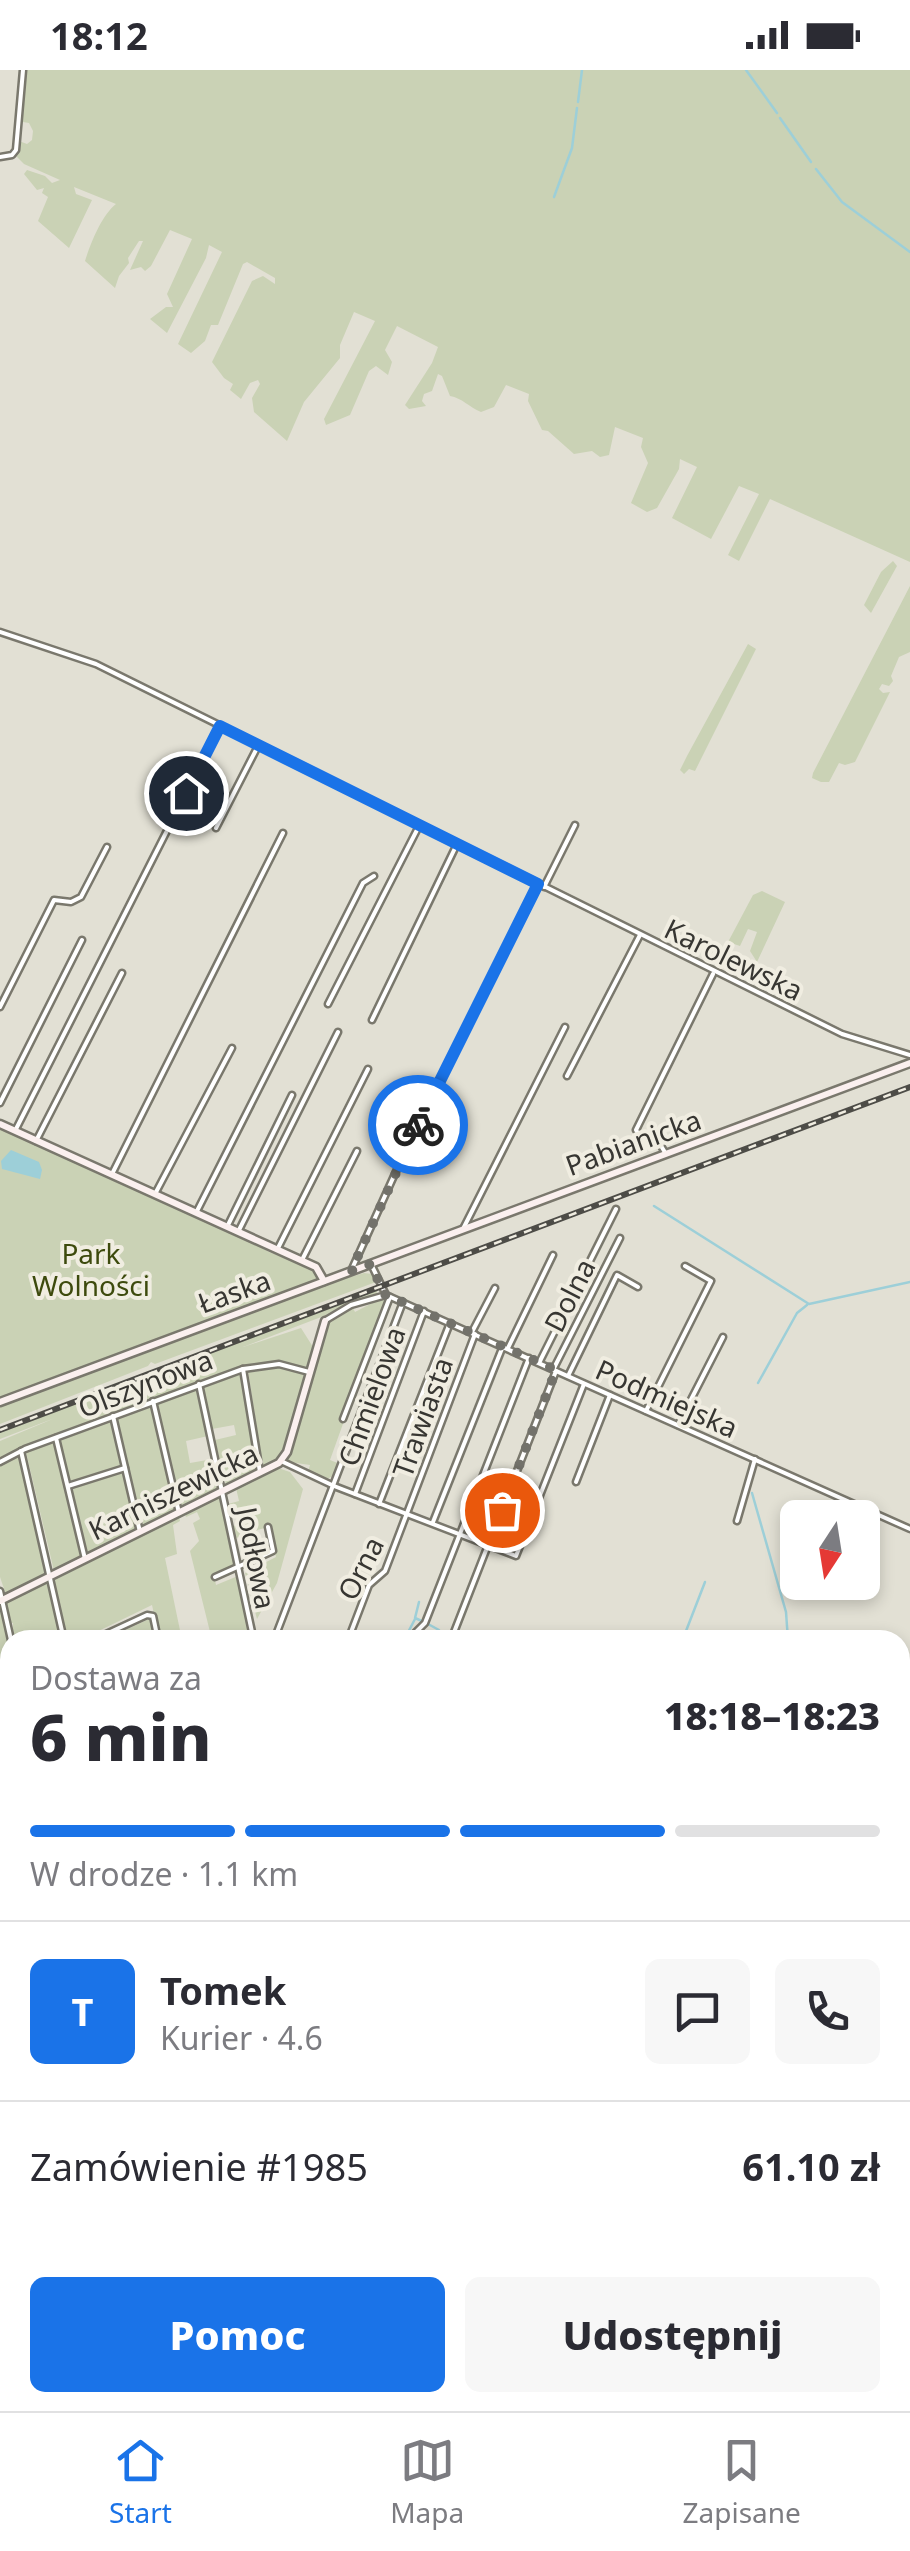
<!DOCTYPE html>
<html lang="pl">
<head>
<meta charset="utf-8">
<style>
  body { margin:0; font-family:"Noto Sans",sans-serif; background:#f7f7f7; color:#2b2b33; height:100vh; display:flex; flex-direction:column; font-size:38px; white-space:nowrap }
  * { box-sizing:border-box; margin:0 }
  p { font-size:32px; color:#7c7c81 }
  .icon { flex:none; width:55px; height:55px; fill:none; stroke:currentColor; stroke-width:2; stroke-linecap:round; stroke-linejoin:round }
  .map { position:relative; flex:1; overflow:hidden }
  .sheet { position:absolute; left:0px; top:1560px; width:910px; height:782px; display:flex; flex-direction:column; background:#fff; border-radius:30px 30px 0 0; box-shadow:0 5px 15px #0003 }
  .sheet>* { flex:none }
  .needle { width:65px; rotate:192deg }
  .fabs { position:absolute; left:780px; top:1430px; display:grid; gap:20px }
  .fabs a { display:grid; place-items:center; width:100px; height:100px; border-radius:15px; background:#fff; box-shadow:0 5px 15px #0003; font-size:50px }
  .pin { position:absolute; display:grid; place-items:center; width:85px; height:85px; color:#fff; margin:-42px; border:5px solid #fff; border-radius:50%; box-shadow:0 2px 10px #0007 }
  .courier { position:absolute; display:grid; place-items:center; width:100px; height:100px; margin:-50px; border:8px solid #1a73e8; border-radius:50%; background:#fff; color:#222; box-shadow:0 2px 12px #0007 }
  .head em { font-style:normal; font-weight:800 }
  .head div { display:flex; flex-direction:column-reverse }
  .head { display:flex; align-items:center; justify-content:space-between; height:170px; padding:0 30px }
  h1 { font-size:65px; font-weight:800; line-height:75px }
  .bar { display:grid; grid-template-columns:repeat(4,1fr); gap:15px 10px; align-content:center; height:120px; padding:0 30px }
  .bar i { height:12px; border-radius:8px; background:#e1e1e2 }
  .bar .current { background:#1a73e8 }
  .bar p { grid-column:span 4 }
  .line { display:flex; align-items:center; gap:25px; padding:0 30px; border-top:2px solid #e1e1e2 }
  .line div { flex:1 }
  .round { display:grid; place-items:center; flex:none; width:105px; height:105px; border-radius:15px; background:#f7f7f7 }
  .cta { display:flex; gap:20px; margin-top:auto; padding:20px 30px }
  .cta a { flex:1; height:115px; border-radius:15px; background:#1a73e8; color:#fff; font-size:40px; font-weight:800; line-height:115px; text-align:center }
  .cta a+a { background:#f7f7f7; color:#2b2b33 }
  .status { display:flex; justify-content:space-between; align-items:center; height:70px; padding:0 50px; background:#fff; direction:ltr }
  .status svg { height:28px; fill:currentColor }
  .menu { display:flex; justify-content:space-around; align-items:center; height:140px; border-top:2px solid #e1e1e2; background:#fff; font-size:28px; color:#7c7c81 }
  .menu a { display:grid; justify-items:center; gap:5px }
  .menu .current { color:#1a73e8 }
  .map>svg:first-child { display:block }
</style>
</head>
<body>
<div class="status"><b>18:12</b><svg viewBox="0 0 49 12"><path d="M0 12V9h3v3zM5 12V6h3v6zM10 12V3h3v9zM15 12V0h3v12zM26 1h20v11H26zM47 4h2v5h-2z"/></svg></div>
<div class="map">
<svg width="910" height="2341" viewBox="0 0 910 2341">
  <rect width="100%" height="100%" fill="#e2e0d4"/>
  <g fill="#cad2b5">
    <path d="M26,0H910V492L770,429L739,491L728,485L759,424L739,416L711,469L672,448L697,397L680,389L679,399L657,438L647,442L631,433L648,393L641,377L643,368L615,357L609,385L600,387L592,381L574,384L548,361L542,360L528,331L529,324L506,315L494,337L481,342C469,337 462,328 450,326L442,306L438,304L432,321L424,324L422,331L426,336L409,339L405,335L432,293L438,277L397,256L385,280L392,292L388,305L376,296L369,301L350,345L326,355L324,349L375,251L354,242L340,275V288L304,332L287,371L254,342L252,328L260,314L258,310L250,313L241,329L230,320L233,314L224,308L212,292L252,211L263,206L275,214V208L247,192L243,194L218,255H211L205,271L191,283L178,274L222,182L209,175L206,188L167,263L150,249L166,237H173L167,224L192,169L170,160L151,196L145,201L141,197L130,200L143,171H139L128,188L129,193L119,206L115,218L85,191C91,172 102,145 116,134L74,117L76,124L92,130L69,178L38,151L48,127L42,123L44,118L37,120L24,104L27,100L45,106L52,113L60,110L24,94L16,86L19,71L27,74L32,70L33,61L29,53L23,52L22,45Z"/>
    <polygon points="893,491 897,496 871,543 864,535 881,502"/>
    <polygon points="910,516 910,582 899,587 891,606 893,611 889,616 882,614 879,619 883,623 890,622 855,692 845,695 839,693 829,712 821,712 812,708 813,703"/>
    <polygon points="748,574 756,579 695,701 689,699 684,704 680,700 687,686"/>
    <polygon points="762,821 785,832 757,892 750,881 757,862 748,859 740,876 728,872 753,825"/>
    <polygon points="0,1057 240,1165 269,1182 316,1200 317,1209 0,1329"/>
    <polygon points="364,1203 372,1204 376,1212 155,1294 151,1292 148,1296 0,1354 0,1335 310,1219"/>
    <polygon points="378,1218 376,1226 243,1277 301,1258 313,1277 306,1299 279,1291 241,1296 0,1389 0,1371 55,1348 0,1369 0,1362 7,1359"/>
    <polygon points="378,1230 386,1230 383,1244 340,1350 344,1351 330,1390 340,1394 333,1406 327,1409 308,1402 310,1395 289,1392 287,1389 328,1253 353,1238 355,1242"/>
    <polygon points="280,1297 305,1303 283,1381 275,1391 263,1397 248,1301"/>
    <polygon points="240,1302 256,1400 226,1415 215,1370 236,1365 234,1355 212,1359 203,1316"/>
    <polygon points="197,1318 208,1366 186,1371 190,1393 213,1389 219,1419 181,1438 157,1333"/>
    <polygon points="151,1335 175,1441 143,1456 140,1438 136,1438 116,1348"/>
    <polygon points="112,1351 123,1396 69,1413 59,1370"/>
    <polygon points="55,1371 83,1486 54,1501 26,1382"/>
    <polygon points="19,1385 47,1503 6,1525 0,1507 0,1395"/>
    <polygon points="278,1398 290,1402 303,1419 277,1513 257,1549 245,1503 276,1487 269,1457 257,1460 262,1482 251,1487 246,1466 235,1468 233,1456 255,1452 253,1441 230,1445 228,1434 239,1431 236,1418"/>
    <polygon points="122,1401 137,1460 86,1485 71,1417"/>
    <polygon points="219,1427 235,1495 214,1505 216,1515 238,1506 249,1561 262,1566 260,1570 212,1570 190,1481 199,1471 193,1453 200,1449 197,1442 186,1447 185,1444"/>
    <polygon points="179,1447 180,1451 173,1455 177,1484 165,1488 182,1570 160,1570 152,1535 80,1570 68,1570 54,1509"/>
    <polygon points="45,1514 50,1516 63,1570 13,1570 13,1553 10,1553 5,1533"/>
    <polygon points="0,1536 10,1581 10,1608 0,1609"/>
    <polygon points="149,1549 153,1551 157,1570 117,1570 119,1563"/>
    <polygon points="10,1613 10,1765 0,1720 0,1618 3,1620"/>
    <polygon points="3,1765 10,1796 10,1941 7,1946 0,1943 0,1766"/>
  </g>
  <polygon fill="#9dcfd8" points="11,1080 39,1092 42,1100 40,1109 2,1099 1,1091"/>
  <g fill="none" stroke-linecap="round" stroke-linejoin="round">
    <g stroke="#9dcfd8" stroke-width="2.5">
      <polyline points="746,0 777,43"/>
      <polyline points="578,32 582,0"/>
      <polyline points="780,48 811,92"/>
      <polyline points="816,99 842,132 910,182"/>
      <polyline points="554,127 572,78 577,38"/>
      <polyline points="654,1136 809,1234 910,1212"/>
      <polyline points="758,1313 797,1243 807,1235"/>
      <polyline points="752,1423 786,1542 788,1570"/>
      <polyline points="419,1532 415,1548 424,1552"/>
      <polyline points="428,1554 439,1560"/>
      <polyline points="404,1570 415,1549"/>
      <path d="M623,1570C644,1561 666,1572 686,1561L705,1512"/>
      <polyline points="900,1811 910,1811"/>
    </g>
    <g stroke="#7a786d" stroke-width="9">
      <g id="street">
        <polyline points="0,87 12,85 16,80 23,0"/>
        <polyline points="0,562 96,594 842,964 910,985"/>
        <polyline points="216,758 258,676"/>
        <polyline points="544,817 575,755"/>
        <polyline points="328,934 419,756"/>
        <polyline points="0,937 54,830 71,832 81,827 107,777"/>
        <polyline points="372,950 457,774"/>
        <polyline points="567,1006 640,865"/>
        <polyline points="0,1033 82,870"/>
        <polyline points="15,1061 220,656"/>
        <polyline points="36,1071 122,903"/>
        <polyline points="666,1084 658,1071 644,1073 636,1060 713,904"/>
        <polyline points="112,1104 283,763"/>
        <polyline points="155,1124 232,978"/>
        <polyline points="196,1143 363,813 374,806"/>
        <polyline points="228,1155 292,1025"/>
        <polyline points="463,1159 565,957"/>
        <polyline points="238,1162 338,962"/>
        <polyline points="278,1178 368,999"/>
        <polyline points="303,1188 357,1081"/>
        <polyline points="371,1194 386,1225 910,1459"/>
        <polyline points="351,1201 412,1066 538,814"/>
        <polyline points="326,1250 351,1235 386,1225"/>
        <polyline points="472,1262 495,1218"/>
        <polyline points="508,1278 553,1185"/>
        <polyline points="540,1291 616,1139"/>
        <polyline points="554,1298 620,1168"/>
        <polyline points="243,1299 260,1402"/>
        <polyline points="568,1306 617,1205 638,1217"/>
        <polyline points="199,1314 252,1562"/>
        <polyline points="153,1331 179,1443"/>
        <polyline points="646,1341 711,1211 685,1196"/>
        <polyline points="113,1346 140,1462"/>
        <polyline points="343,1349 390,1227"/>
        <polyline points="678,1355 723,1267"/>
        <polyline points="56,1368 85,1489"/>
        <polyline points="21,1381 64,1570"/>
        <polyline points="281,1391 334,1416 516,1486 584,1314"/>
        <polyline points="0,1392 25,1379 243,1299 279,1294 309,1302"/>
        <polyline points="576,1412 610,1325"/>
        <polyline points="68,1416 125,1398"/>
        <polyline points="355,1424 424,1241"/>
        <polyline points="379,1434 450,1253"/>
        <polyline points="737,1451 755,1389"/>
        <polyline points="433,1452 503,1276"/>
        <polyline points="215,1507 273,1481 268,1457"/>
        <polyline points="0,1521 11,1570"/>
        <polyline points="93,1570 147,1545 153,1546 158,1570"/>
        <polyline points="274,1570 403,1232"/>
        <polyline points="348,1570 369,1515 385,1501 475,1264"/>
        <polyline points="408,1570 425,1553 529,1288"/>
        <polyline points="451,1570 556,1301"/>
        <polyline points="0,1615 10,1610"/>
        <polyline points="0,1731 10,1778"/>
        <polyline points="0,1966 10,1949"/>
        <polyline points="0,2065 10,2047"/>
        <polyline points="0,2211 10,2194"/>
        <polyline points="0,2281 10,2281"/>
        <polyline points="326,2332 376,2341"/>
        <polyline points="168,2341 172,2332"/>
        <polyline points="283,2341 288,2332"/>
      </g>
    </g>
    <g stroke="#7a786d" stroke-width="11">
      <g id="secondary">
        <polyline points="0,1054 316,1197 324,1211"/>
        <polyline points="0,1332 910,993"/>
        <polyline points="0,1531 279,1393 287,1382 325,1251"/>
        <polyline points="0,2287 10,2296"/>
        <polyline points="35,2332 40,2341"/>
      </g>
    </g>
    <use href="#street" stroke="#fff" stroke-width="4"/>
    <use href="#secondary" stroke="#fbf0ef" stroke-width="6"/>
    <g stroke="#4d4c47" stroke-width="6">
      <polyline id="rail" points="0,1360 910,1017"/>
    </g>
    <use href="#rail" stroke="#f0ede1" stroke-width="2.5" stroke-dasharray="8" stroke-linecap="butt"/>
  </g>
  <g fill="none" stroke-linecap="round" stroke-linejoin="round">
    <polyline stroke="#73726b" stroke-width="10" stroke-dasharray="0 18" points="418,1055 351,1201 371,1194 384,1224 556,1300 502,1440"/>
    <polyline stroke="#1a73e8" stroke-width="12" points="186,723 220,656 538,814 418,1055"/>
  </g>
  <g text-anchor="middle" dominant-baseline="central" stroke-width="8" stroke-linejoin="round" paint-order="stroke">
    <g font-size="28" fill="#373632" stroke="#f0ede1">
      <text transform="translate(734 889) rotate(26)">Karolewska</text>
      <text transform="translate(633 1072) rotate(-20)">Pabianicka</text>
      <text transform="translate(234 1221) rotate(-20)">Łaska</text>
      <text transform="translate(569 1225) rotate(-63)">Dolna</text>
      <text transform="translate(145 1313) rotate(-21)">Olszynowa</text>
      <text transform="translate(371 1326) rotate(-70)">Chmielowa</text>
      <text transform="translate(667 1328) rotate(24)">Podmiejska</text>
      <text transform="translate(422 1347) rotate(-70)">Trawiasta</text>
      <text transform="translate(173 1421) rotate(-26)">Karniszewicka</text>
      <text transform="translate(257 1488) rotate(79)">Jodłowa</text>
      <text transform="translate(360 1498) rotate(-63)">Orna</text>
    </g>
    <g font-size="28" fill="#3d4a0d" stroke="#f0ede1">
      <text x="91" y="1183">Park<tspan x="91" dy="32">Wolności</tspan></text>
    </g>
  </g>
</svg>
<div class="fabs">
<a><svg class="needle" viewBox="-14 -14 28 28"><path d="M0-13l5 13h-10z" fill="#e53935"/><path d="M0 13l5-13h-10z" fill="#7c7c81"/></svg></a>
</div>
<div class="pin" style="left:502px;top:1440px;background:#ea580c"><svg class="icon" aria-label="bag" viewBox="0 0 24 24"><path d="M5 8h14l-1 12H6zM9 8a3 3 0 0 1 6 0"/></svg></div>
<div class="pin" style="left:186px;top:723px;background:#1f2937"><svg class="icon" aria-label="home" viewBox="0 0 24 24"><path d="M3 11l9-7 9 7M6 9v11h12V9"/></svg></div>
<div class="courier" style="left:418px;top:1055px"><svg class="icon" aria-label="bike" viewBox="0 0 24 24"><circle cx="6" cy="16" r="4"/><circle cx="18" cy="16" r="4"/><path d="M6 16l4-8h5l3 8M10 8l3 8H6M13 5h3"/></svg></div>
<section class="sheet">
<div class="head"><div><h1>6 min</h1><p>Dostawa za</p></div><em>18:18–18:23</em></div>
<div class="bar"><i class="current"></i><i class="current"></i><i class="current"></i><i></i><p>W drodze · 1.1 km</p></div>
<div class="line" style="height:180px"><b class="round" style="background:#1a73e8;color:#fff">T</b><div><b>Tomek</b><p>Kurier · 4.6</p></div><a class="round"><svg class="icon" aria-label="chat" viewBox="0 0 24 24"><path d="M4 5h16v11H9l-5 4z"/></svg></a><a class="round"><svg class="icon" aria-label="phone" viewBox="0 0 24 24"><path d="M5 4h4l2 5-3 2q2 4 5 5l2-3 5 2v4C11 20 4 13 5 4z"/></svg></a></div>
<div class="line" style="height:130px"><div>Zamówienie #1985</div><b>61.10 zł</b></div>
<div class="cta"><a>Pomoc</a><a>Udostępnij</a></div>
</section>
</div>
<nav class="menu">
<a class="current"><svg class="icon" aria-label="home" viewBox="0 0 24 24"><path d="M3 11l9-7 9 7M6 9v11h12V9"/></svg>Start</a>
<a><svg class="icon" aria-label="map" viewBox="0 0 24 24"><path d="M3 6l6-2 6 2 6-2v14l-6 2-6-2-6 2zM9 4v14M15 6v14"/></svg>Mapa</a>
<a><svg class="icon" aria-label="saved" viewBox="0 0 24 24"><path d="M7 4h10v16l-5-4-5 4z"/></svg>Zapisane</a>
</nav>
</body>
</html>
